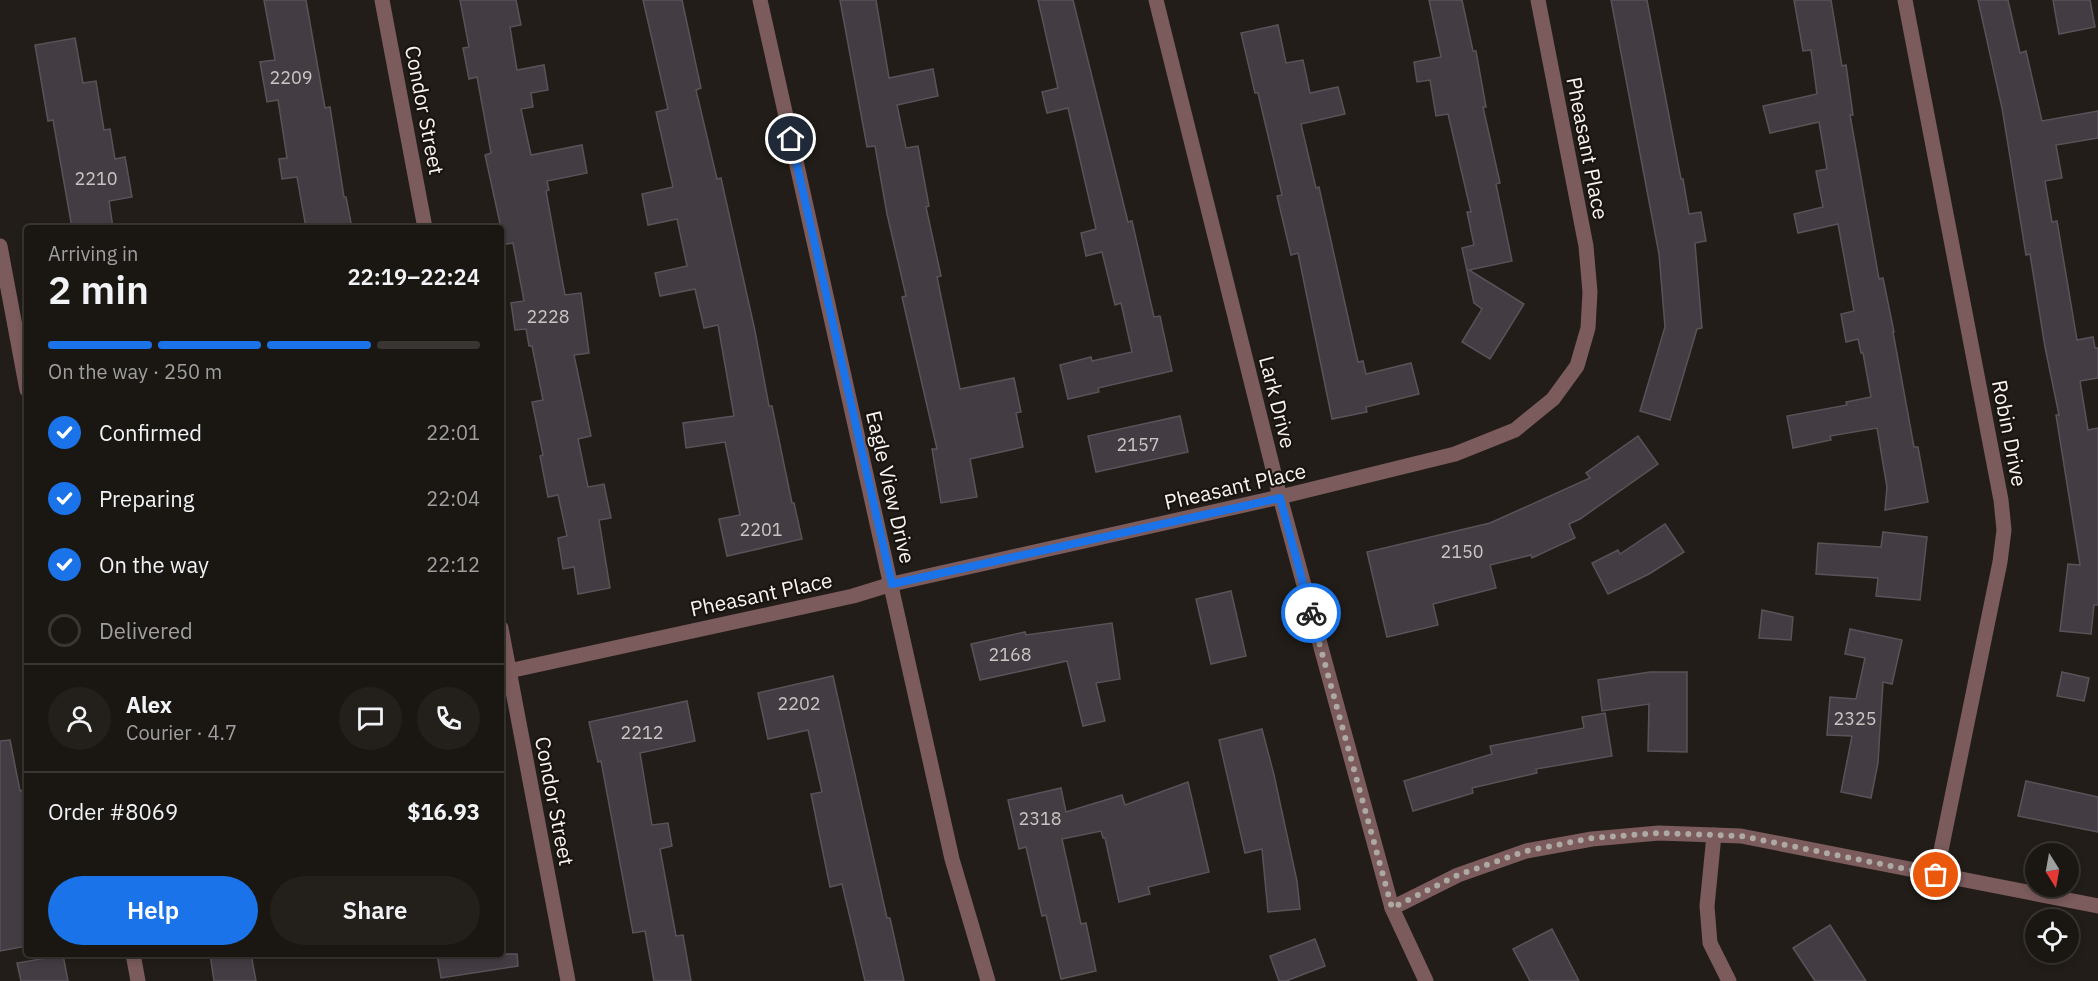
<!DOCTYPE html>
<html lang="en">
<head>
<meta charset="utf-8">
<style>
  body { margin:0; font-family:"IBM Plex Sans",sans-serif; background:#231f1b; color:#f1f3f6; height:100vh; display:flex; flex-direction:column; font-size:22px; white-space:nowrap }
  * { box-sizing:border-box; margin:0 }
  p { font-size:20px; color:#9f9f9f }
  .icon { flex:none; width:33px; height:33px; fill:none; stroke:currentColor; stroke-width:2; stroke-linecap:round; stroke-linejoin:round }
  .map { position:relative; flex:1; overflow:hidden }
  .panel { position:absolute; left:24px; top:225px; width:480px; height:732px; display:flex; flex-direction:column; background:#1a1612; border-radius:6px; box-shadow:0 3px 9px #0003,0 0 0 2px #383532 }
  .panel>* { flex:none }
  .needle { width:39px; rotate:169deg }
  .buttons { position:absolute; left:2025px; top:843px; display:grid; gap:12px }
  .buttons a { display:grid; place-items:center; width:54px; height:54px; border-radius:50%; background:#1a1612; box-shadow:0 3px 9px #0003,0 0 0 2px #383532; font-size:30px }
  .pin { position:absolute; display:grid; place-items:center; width:51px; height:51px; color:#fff; margin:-26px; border:3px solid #fff; border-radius:50%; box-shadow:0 2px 6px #0007 }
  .courier { position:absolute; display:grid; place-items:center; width:60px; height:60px; margin:-30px; border:4px solid #1a73e8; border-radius:50%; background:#fff; color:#222; box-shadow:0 2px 8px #0007 }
  .head em { font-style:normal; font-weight:600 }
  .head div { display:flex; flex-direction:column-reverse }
  .head { display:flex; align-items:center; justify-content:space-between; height:102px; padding:0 24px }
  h1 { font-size:39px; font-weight:600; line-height:45px }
  .bar { display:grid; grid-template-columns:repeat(4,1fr); gap:9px 6px; align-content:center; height:72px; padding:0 24px }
  .bar i { height:8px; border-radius:4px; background:#383532 }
  .bar .active { background:#1a73e8 }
  .bar p { grid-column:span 4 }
  .line { display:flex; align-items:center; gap:15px; padding:0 24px; border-top:2px solid #383532 }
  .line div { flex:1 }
  .round { display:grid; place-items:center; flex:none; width:63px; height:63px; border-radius:32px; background:#231f1b }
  ol { padding:0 24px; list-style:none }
  li { display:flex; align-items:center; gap:18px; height:66px }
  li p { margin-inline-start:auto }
  li .icon { padding:6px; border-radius:50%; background:#1a73e8; color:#fff; stroke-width:4 }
  li:last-child { color:#9f9f9f }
  li i { width:33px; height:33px; border:3px solid #383532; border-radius:50% }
  .action { display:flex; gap:12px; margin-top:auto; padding:12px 24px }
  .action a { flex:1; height:69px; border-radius:36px; background:#1a73e8; color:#fff; font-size:24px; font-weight:600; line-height:69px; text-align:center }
  .action a+a { background:#231f1b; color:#f1f3f6 }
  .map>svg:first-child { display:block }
</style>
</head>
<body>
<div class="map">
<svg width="2098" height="981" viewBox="0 0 2098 981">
  <rect width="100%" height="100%" fill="#221d18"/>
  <g fill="#433c42" stroke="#595359" stroke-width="1.5">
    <polygon points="264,0 306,0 325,108 330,107 344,197 346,197 352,228 306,228 297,177 282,179 279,159 287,158 278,100 267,102 260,62 275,60"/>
    <polygon points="460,0 516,0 521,25 510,27 517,70 544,65 548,90 531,93 533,107 521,109 531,155 582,145 587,173 547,181 549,190 546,191 565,295 581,293 589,353 574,355 591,436 578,439 588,487 604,484 611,518 599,520 610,588 578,594 574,567 563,569 558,538 567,536 558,495 548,497 540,456 543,455 532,402 543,400 532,346 529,346 526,329 515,330 511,303 524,301 513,243 501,245 501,228 485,155 491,153 477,77 469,79 463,48 469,47"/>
    <polygon points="643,0 682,0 701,88 696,90 717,179 721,178 755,331 769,406 772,406 792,503 794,503 802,539 727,556 719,519 740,515 725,442 686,448 683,423 734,416 718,325 704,328 695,289 660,296 655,273 687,266 677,219 648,225 642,194 673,187 656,112 668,109"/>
    <polygon points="840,0 876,0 889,78 933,69 938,96 897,105 906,148 918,146 929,206 926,207 941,276 937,277 960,389 1014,378 1021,412 1016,413 1023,447 970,459 977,497 941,503 932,449 937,449 902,297 906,296 887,214 875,146 867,147"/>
    <polygon points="1038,0 1073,0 1128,222 1132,221 1154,317 1160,316 1172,371 1098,388 1099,392 1068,399 1060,365 1091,357 1092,361 1132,352 1121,303 1115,305 1102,252 1086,256 1081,233 1096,229 1068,108 1047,113 1042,92 1058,88"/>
    <polygon points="1429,0 1462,0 1473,51 1476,51 1486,107 1483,107 1500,183 1496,184 1512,261 1469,270 1524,304 1490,359 1462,342 1482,309 1474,303 1462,248 1474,245 1467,212 1471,212 1448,114 1436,116 1430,80 1417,82 1414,62 1441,57"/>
    <polygon points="1611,0 1647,0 1681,179 1683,179 1689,214 1701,212 1706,241 1695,243 1702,328 1697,329 1670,420 1640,411 1665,327 1659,254"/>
    <polygon points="1794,0 1831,0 1842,66 1846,65 1853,115 1850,115 1879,279 1883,278 1894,332 1893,332 1914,447 1918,447 1928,502 1885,510 1887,487 1877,428 1830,436 1831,440 1793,448 1787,416 1847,405 1846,402 1871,397 1863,353 1861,353 1858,339 1846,342 1841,314 1854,311 1838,224 1798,233 1794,214 1823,207 1816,171 1827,169 1819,122 1770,133 1763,106 1817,94 1811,50 1803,51"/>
    <polygon points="1978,0 2008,0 2020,53 2026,51 2042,121 2098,111 2098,138 2056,145 2062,178 2045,181 2052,222 2057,221 2077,340 2093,337 2095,348 2098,348 2098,378 2080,381 2088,430 2098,428 2098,605 2094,605 2091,634 2060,631 2068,564 2080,565 2056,415 2059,415 2045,347 2030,254 2026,255 2002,108"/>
    <polygon points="2053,0 2090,0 2095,27 2059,34"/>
    <polygon points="1278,25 1286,63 1303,60 1310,93 1338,87 1345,114 1301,124 1316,188 1319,187 1358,362 1363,361 1366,374 1411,363 1419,394 1366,407 1367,412 1332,419 1298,253 1291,255 1277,196 1282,195 1258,93 1255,93 1241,33"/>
    <polygon points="75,38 83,83 96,81 104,130 110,129 115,159 125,157 132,197 109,201 113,228 72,228 53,120 48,121 35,45"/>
    <polygon points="1180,416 1188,452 1096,472 1088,436"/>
    <polygon points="1638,436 1658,464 1580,519 1569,524 1575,538 1532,558 1531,555 1490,565 1496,588 1433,604 1438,625 1387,637 1367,552 1490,523 1590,478 1586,473"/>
    <polygon points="1665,524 1684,552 1649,574 1608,594 1592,563 1618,550 1620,554"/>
    <polygon points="1883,532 1927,537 1920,600 1876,596 1878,578 1816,574 1818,543 1881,547"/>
    <polygon points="1231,591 1246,656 1211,664 1196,599"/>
    <polygon points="1762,610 1793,617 1791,640 1759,638"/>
    <polygon points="1112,623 1120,679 1096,683 1105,721 1083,726 1067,661 980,680 971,644 1025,632 1026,635"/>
    <polygon points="1850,629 1902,640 1892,684 1883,682 1878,763 1871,798 1841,792 1852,736 1827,735 1830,697 1856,699 1865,658 1845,654"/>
    <polygon points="1650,672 1687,672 1687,752 1648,751 1649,704 1602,711 1598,680"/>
    <polygon points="2062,672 2089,678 2084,701 2057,696"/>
    <polygon points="833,676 887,918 890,918 904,981 865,981 842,884 830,887 811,794 822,792 808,730 768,739 758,693"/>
    <polygon points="687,701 695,741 640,753 652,825 668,823 672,846 660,849 676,936 683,935 691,981 654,981 645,931 633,933 601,761 598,762 589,722"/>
    <polygon points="1605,713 1612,756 1536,769 1537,773 1472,788 1473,793 1413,811 1404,781 1492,754 1490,746 1584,728 1582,717"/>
    <polygon points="1262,729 1274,775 1297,881 1300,909 1268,912 1262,849 1245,853 1219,740"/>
    <polygon points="10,740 20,791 27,789 27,946 0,951 0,741"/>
    <polygon points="2026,781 2098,797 2098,832 2018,816"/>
    <polygon points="1188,782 1209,872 1148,887 1150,894 1119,902 1105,838 1103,838 1101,831 1062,839 1081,924 1086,923 1096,971 1061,979 1046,915 1042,916 1026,847 1019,849 1008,800 1061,788 1066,812 1122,795 1125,805"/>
    <polygon points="1830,925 1866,981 1815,981 1793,948"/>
    <polygon points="1552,929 1579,981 1530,981 1513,949"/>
    <polygon points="1315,939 1325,966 1286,981 1279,981 1270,956"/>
    <polygon points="210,954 251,954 256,981 214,981"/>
    <polygon points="437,954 517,954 518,966 441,978"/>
    <polygon points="63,955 68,981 21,981 17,963"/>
  </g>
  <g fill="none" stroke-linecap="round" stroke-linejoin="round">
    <g stroke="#7b5b5b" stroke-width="15">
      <polyline points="382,0 425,228"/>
      <polyline points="760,0 952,859 988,981"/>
      <polyline points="1156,0 1280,497 1392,908 1426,981"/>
      <polyline points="1905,0 2001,500 2004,530 2000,562 1936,875"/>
      <polyline points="0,246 27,390"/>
      <polyline points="501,628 568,981"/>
      <polyline points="509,671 853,596 892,584 1280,497 1455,454 1515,430 1553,399 1577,366 1588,328 1590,292 1586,246 1538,0"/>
      <polyline points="1714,835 1707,906 1710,943 1729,981"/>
      <polyline points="1392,908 1458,875 1526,851 1592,839 1659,833 1741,836 2098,906"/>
      <polyline points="133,954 138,981"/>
    </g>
  </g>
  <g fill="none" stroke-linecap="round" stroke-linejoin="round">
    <polyline stroke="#ada9a4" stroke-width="6" stroke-dasharray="0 10.8" points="1311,613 1392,908 1458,875 1526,851 1592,838 1659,833 1741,836 1936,875"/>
    <polyline stroke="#1a73e8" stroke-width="8" points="791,139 892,584 1280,498 1311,613"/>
  </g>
  <g text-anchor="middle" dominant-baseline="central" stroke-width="4.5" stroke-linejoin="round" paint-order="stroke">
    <g font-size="18" fill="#cbc6c4">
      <text x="291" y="77">2209</text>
      <text x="96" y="178">2210</text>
      <text x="548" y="316">2228</text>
      <text x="1138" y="444">2157</text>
      <text x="761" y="529">2201</text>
      <text x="1462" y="551">2150</text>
      <text x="1010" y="654">2168</text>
      <text x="799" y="703">2202</text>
      <text x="1855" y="718">2325</text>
      <text x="642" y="732">2212</text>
      <text x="1040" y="818">2318</text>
    </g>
    <g font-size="21" fill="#f8f4f0" stroke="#19140f">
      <text transform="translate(425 110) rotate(79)">Condor Street</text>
      <text transform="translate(1588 148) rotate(79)">Pheasant Place</text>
      <text transform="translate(1278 402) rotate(76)">Lark Drive</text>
      <text transform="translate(2010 433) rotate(79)">Robin Drive</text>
      <text transform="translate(1235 486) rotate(-13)">Pheasant Place</text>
      <text transform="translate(891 487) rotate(77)">Eagle View Drive</text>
      <text transform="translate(761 594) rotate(-12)">Pheasant Place</text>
      <text transform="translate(555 801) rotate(79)">Condor Street</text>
    </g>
  </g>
</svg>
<div class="buttons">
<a><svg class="needle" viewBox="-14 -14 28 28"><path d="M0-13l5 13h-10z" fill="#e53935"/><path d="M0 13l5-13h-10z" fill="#9f9f9f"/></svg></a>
<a><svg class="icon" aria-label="locate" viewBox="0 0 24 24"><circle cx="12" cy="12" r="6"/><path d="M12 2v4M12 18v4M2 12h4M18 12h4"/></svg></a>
</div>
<div class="pin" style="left:1936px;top:875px;background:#ea580c"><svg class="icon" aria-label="bag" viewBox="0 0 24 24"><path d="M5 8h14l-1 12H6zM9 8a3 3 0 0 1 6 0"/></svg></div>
<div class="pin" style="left:791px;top:139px;background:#1f2937"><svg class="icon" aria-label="home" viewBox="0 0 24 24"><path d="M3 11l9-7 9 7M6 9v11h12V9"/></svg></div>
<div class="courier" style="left:1311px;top:613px"><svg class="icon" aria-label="bike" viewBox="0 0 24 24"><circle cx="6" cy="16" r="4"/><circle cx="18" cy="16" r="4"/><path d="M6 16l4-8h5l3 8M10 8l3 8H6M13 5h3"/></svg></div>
<section class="panel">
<div class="head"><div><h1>2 min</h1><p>Arriving in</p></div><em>22:19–22:24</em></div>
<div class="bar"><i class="active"></i><i class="active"></i><i class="active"></i><i></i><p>On the way · 250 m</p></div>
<ol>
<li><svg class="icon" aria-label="check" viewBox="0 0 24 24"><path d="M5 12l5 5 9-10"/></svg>Confirmed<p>22:01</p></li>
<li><svg class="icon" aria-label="check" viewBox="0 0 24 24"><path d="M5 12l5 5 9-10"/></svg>Preparing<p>22:04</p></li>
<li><svg class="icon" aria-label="check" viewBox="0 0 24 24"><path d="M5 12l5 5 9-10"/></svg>On the way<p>22:12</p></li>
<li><i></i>Delivered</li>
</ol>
<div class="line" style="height:108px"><a class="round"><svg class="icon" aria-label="person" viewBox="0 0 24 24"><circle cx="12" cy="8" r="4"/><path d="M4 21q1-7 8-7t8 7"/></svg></a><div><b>Alex</b><p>Courier · 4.7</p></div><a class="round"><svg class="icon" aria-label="chat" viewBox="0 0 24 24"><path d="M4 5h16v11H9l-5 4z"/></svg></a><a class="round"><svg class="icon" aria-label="phone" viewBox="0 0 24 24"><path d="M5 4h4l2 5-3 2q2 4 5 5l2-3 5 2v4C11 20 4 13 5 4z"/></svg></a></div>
<div class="line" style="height:78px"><div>Order #8069</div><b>$16.93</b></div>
<div class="action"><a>Help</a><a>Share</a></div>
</section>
</div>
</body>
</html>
